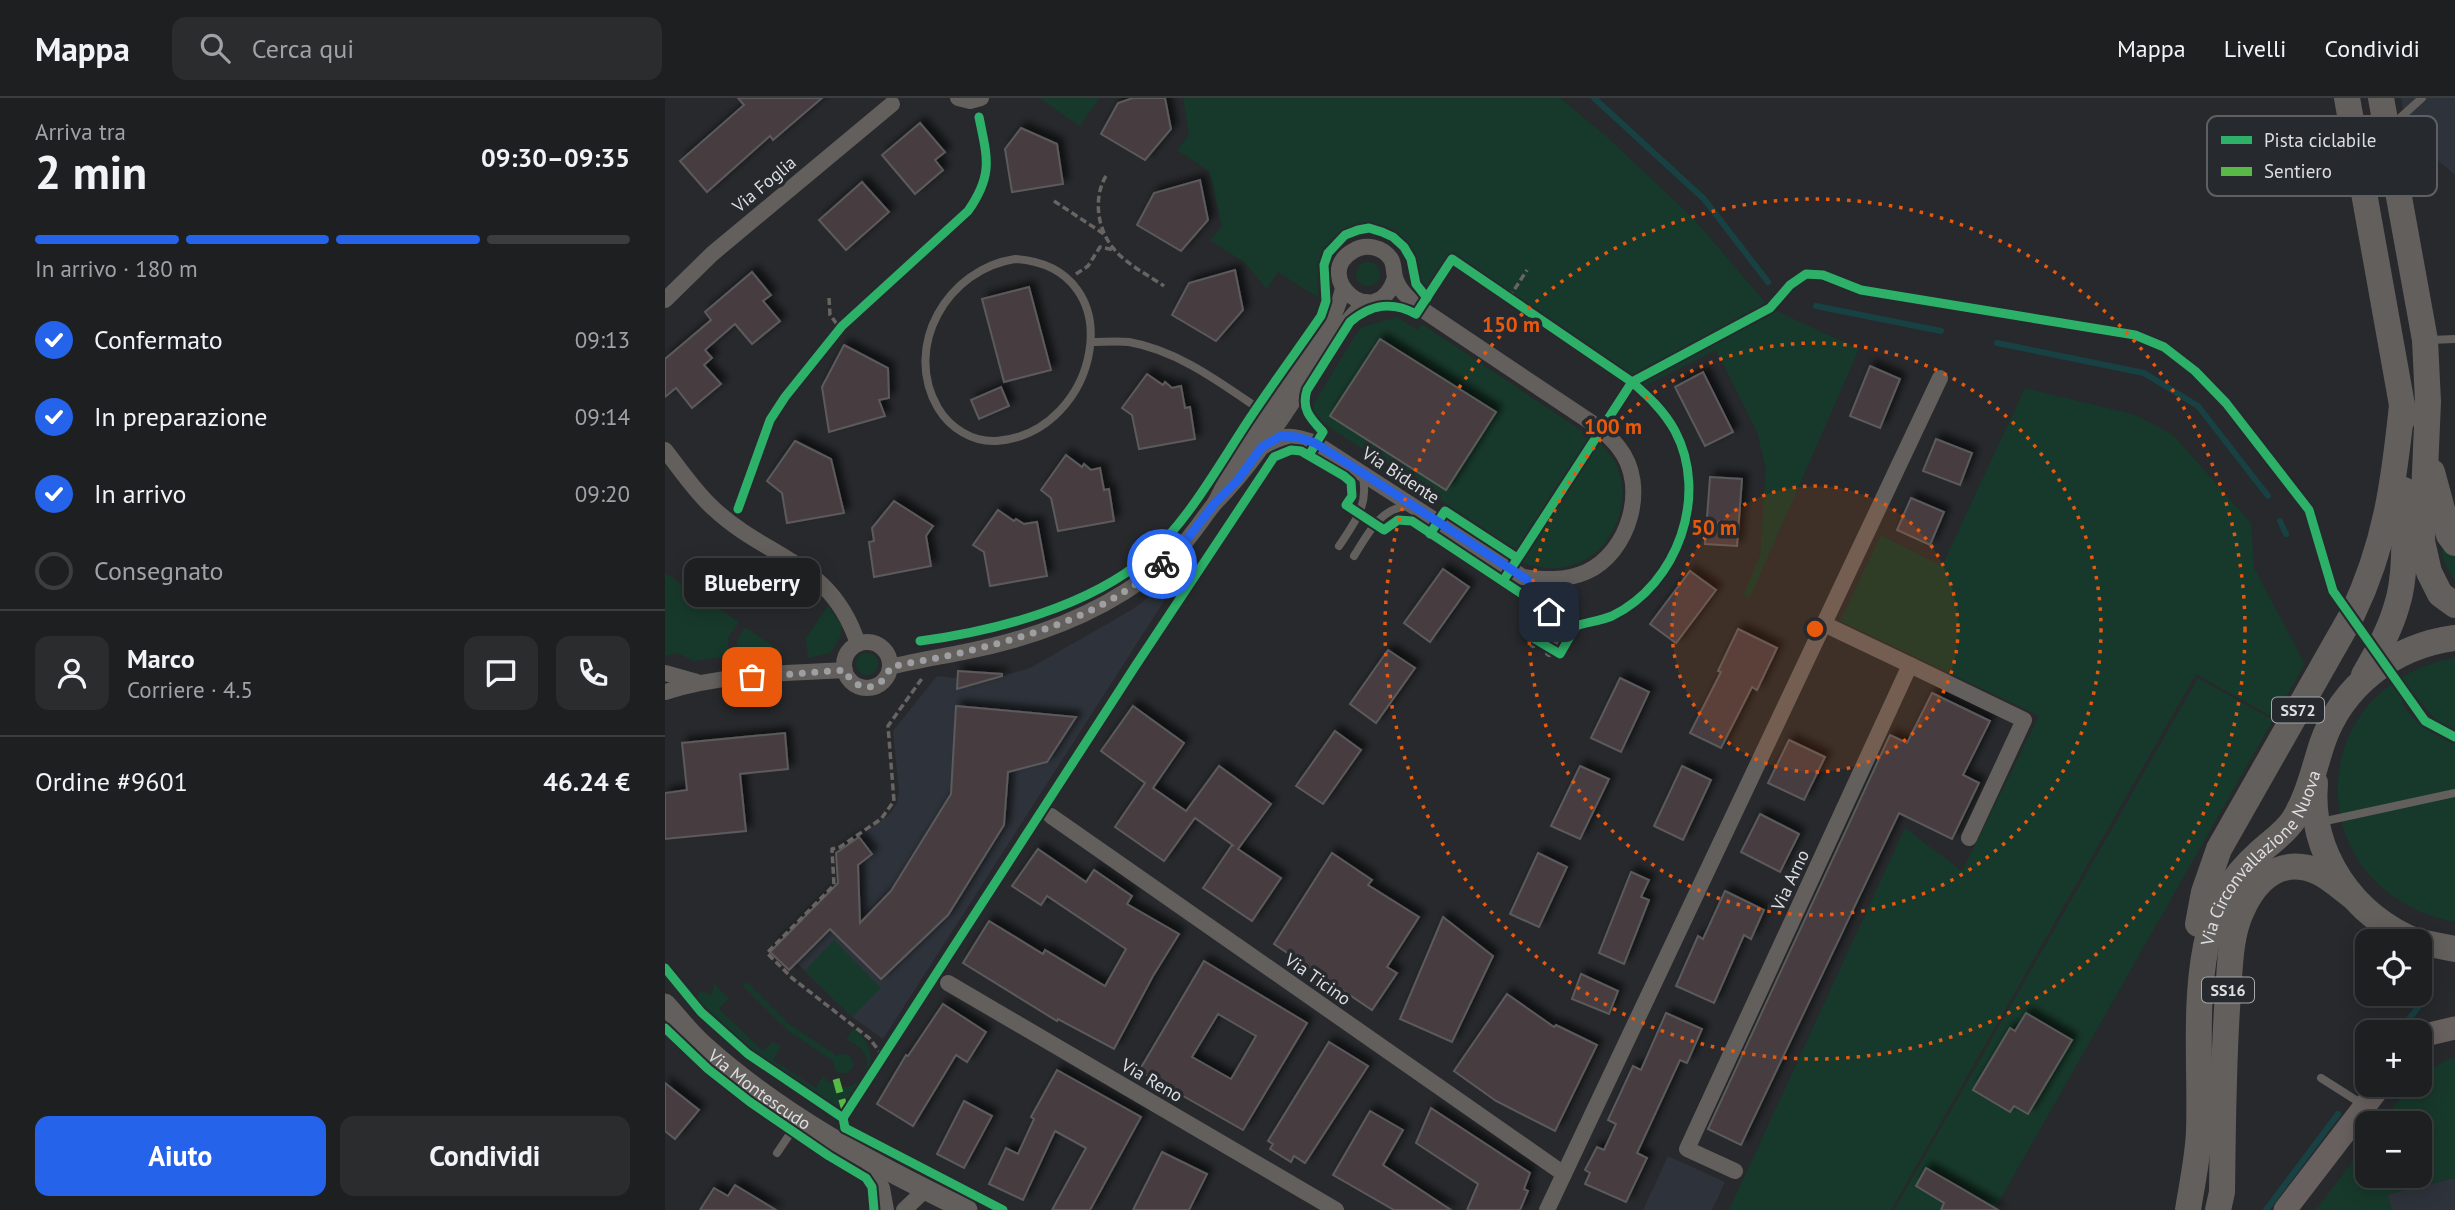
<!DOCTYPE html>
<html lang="it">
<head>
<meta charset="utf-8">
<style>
  body { margin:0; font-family:"PT Sans",sans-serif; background:#2a2c2e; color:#f1f3f6; height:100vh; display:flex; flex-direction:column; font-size:26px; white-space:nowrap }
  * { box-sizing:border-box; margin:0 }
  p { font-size:23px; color:#a0a2a5 }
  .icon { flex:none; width:38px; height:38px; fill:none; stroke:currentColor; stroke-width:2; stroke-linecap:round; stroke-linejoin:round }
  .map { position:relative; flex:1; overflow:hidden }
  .sheet { display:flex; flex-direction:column; background:#1d1f21; width:665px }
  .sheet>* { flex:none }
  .tools { position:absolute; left:1690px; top:831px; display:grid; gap:14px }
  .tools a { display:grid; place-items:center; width:77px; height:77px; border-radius:14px; background:#1d1f21; box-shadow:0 4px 18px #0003,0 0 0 2px #3b3d3f; font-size:35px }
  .pin { position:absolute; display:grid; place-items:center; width:60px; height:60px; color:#fff; margin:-30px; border-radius:14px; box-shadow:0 4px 10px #0006 }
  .courier { position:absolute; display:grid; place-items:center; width:70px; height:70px; margin:-35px; border:5px solid #2563eb; border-radius:50%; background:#fff; color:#222; box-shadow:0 2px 9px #0007 }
  .bubble { position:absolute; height:49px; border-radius:14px; background:#1d1f21; box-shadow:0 4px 18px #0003,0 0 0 2px #3b3d3f; font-size:23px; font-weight:700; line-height:49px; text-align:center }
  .overview em { font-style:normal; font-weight:700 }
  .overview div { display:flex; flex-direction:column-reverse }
  .overview { display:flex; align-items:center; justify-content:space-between; height:119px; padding:0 35px }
  h1 { font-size:46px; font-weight:700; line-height:52px }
  .bar { display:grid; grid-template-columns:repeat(4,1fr); gap:10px 7px; align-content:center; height:84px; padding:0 35px }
  .bar i { height:9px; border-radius:5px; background:#3b3d3f }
  .bar .on { background:#2563eb }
  .bar p { grid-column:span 4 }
  .line { display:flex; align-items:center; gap:18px; padding:0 35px; border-top:2px solid #3b3d3f }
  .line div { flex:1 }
  .round { display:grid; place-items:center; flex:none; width:74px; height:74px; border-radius:14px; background:#2a2c2e }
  ol { padding:0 35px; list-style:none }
  li { display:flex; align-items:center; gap:21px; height:77px }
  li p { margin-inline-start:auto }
  li .icon { padding:7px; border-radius:50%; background:#2563eb; color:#fff; stroke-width:4 }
  li:last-child { color:#a0a2a5 }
  li i { width:38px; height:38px; border:4px solid #3b3d3f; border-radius:50% }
  .cta { display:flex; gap:14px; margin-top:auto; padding:14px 35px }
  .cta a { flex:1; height:80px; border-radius:14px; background:#2563eb; color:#fff; font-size:28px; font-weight:700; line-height:80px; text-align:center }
  .cta a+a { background:#2a2c2e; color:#f1f3f6 }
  header { display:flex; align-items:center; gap:42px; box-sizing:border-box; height:98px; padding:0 35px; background:#1d1f21; border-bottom:2px solid #3b3d3f }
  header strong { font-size:33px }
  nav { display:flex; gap:38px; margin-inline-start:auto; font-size:24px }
  .search { width:490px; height:63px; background:#2a2c2e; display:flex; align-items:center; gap:18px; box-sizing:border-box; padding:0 24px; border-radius:14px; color:#a0a2a5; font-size:26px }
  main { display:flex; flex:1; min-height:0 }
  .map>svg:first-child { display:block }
</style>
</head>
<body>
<header>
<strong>Mappa</strong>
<div class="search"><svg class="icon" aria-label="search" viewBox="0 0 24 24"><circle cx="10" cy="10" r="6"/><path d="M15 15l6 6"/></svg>Cerca qui</div>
<nav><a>Mappa</a><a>Livelli</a><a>Condividi</a></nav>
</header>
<main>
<section class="sheet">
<div class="overview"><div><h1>2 min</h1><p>Arriva tra</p></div><em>09:30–09:35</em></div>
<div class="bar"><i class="on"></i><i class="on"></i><i class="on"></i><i></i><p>In arrivo · 180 m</p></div>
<ol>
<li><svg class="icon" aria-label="check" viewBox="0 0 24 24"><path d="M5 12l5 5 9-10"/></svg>Confermato<p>09:13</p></li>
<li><svg class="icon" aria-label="check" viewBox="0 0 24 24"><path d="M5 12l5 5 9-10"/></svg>In preparazione<p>09:14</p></li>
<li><svg class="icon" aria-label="check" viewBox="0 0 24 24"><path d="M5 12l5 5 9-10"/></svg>In arrivo<p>09:20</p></li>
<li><i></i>Consegnato</li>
</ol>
<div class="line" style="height:126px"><a class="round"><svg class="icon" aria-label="person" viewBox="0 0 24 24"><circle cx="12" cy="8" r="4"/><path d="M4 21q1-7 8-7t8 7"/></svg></a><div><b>Marco</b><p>Corriere · 4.5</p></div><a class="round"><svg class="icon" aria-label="chat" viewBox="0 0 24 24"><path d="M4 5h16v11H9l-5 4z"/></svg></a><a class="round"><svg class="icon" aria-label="phone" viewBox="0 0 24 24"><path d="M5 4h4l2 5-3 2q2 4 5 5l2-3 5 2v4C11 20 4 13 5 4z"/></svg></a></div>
<div class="line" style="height:91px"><div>Ordine #9601</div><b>46.24 €</b></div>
<div class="cta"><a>Aiuto</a><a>Condividi</a></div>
</section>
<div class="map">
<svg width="1790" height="1112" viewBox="0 0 1790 1112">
  <defs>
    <filter id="shadow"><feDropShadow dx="5.5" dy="-5.5" stdDeviation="3.5" flood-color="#0009"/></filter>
  </defs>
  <rect width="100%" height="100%" fill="#27292c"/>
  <g fill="#2e333b">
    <polygon points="1736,0 1790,0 1790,77 1742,35"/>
    <polygon points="519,472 218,941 187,919 132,865 124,872 173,785 171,755 225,716 232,705 234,694 228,633 272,578 320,583 365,570 468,511"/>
    <polygon points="1003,1058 1060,1084 1047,1112 978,1112"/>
    <polygon points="1790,1080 1790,1112 1676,1112 1723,1096"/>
  </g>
  <g fill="#17392b" fill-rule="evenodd">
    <polygon points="374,0 434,0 415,28"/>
    <path d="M518,0H895L942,39L1027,119L1105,210L1194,251L1085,500L1078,498L1095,457L1101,371L1092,334L1051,252L980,288L786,157L763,195C744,179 759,144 721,129C694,118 665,137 655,162C651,174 653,188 654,200L613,174L602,191L580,165L545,142L557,128L544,73L512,52L524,37Z"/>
    <circle cx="703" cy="176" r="12"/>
    <path d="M732,219L752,232L757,226L935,345C940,351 945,356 949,362C972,403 946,461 900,469C885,472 871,469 857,465L861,458L656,324L649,315V305L695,230ZM715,241H716L830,314L666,318Z"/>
    <polygon points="1360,290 1471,317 1508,337 1586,425 1589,470 1640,566 1609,620 1531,576 1226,1112 1064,1112 1240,730 1297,773 1374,618 1175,523 1216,437 1277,468"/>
    <path d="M1778,447L1790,459V483C1784,473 1774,459 1778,447Z"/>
    <polygon points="0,475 74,524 63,540 64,558 29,563 13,555 0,558"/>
    <polygon points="163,508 177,528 175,539 165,555 143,560 141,540"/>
    <polygon points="80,529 117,554 73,559 72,543"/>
    <circle cx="202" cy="566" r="11"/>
    <path d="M1790,560V629L1788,632L1770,621L1750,597L1737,605C1752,629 1766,634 1790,647V824C1632,793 1635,587 1790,560Z"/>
    <polygon points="1533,580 1608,622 1329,1112 1229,1112"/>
    <polygon points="169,842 216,890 187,919 140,872"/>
    <path d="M82,884L124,926L172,958L178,955L185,958L189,967C183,980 168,977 168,963L122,932L77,887Z"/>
    <path d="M49,886L64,900L54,911L98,953L107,944L116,948L108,962L151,990L158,978C187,1012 227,957 181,942L189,930C223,961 198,985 178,1014L88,954L32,901L35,893L47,897Z"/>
    <path d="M1790,960V1080L1723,1096L1727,1112H1651L1703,1043V1078H1755V1026L1716,1025L1745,988L1755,987V979C1765,971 1777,963 1790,960Z"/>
  </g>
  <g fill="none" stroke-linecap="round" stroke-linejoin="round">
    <g stroke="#184143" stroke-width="6">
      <polyline points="929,0 1039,101 1103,184"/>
      <polyline points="1151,208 1276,233"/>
      <polyline points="1332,245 1479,275 1533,308 1603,398"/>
      <polyline points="1615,423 1621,436"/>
      <polyline points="1734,934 1761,899 1763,892"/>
      <polyline points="1693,988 1703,976"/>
      <polyline points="1601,1112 1673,1016"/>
    </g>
  </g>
  <g fill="#473e3f" stroke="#5b5a5b" stroke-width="2" fill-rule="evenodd" filter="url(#shadow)">
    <polygon points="73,0 157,0 108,42 105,38 42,94 15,63 79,7"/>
    <polygon points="468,0 500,0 506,31 480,62 436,36 453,5"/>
    <polygon points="255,25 280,54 270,62 278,72 250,96 217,57"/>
    <polygon points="356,30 392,46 398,86 347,94 340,51"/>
    <polygon points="535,82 543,122 516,153 472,127 489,95"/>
    <polygon points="197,84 224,114 181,152 154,122"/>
    <polygon points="570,172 578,212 551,243 507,217 524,185"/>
    <polygon points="87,174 106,197 98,203 115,223 87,246 70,226 40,252 47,260 39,267 56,286 27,310 11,290 0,299 0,261 46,222 40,214"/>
    <polygon points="364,189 386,272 339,284 317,201"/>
    <polygon points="715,241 831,314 781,392 665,318"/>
    <polygon points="179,247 223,270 224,300 214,302 220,318 164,334 157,289"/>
    <polygon points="1205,268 1235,281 1215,330 1185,318"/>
    <polygon points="1038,274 1068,334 1040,348 1010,289"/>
    <polygon points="482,276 498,287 500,284 507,290 516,288 520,310 525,309 530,341 474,351 467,317 457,310"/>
    <polygon points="336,289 344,308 314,321 306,302"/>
    <polygon points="1271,341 1307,355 1295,387 1258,373"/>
    <polygon points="130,343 166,361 179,415 122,425 117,395 102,383"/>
    <polygon points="401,357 417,369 419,366 426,372 435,370 439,392 444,391 449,423 393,433 386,400 376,392"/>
    <polygon points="1045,379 1077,381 1072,448 1040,446"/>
    <polygon points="1246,400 1279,414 1265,447 1232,432"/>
    <polygon points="229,403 268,428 261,438 266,468 209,479 204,444 209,443 207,430"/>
    <polygon points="333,412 349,423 351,421 359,426 372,424 382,478 325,488 319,454 308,447"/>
    <polygon points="778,471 804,489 765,544 739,525"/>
    <polygon points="1025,473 1051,492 1011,545 985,526"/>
    <polygon points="1073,531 1112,550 1092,592 1087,589 1056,650 1025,635 1056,574 1053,573"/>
    <polygon points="723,552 750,570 711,625 685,606"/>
    <polygon points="293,573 337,576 337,578 292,591"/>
    <polygon points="955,580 984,594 956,654 926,640"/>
    <polygon points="1267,595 1325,623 1298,677 1314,685 1287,741 1234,715 1076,1047 1043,1031 1225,637 1242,645"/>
    <polygon points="291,608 411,619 382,664 343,674 339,727 283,817 216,881 165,831 124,872 105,854 173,785 171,755 194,739 207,756 193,767 195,825 226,793 286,696"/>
    <polygon points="468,608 519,645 488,690 521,713 554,668 606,706 573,751 616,780 587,823 538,790 567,747 569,748 530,720 499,763 450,729 480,685 436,653"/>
    <polygon points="670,633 696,652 658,706 631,688"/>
    <polygon points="120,635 123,671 75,676 81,733 0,741 0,695 22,692 17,645"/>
    <polygon points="1124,642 1160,659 1139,702 1103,685"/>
    <polygon points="915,668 944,681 915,741 886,728"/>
    <polygon points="1017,668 1046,682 1018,742 989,728"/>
    <polygon points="1095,716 1134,736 1115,774 1076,754"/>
    <polygon points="373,751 421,784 429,772 467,798 462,806 514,836 488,878 449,951 393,921 392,923 298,865 324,823 378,856 380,852 440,888 461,851 382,798 376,807 347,788"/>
    <polygon points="667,755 707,782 703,787 754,819 722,869 732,875 707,912 609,846"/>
    <polygon points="873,755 902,769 874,829 845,816"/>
    <polygon points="966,774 984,782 976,799 984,802 959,866 934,855"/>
    <polygon points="1060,793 1099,812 1086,841 1079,837 1049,905 1011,888 1033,838 1038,841"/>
    <polygon points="778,819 828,858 787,944 735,921"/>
    <path d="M539,863L642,925L578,1032L474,973ZM553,916L591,938L566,981L527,959Z"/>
    <polygon points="916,876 953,893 944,916 907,901"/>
    <polygon points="842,896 889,929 891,927 932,947 890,1033 831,1003 789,973"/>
    <polygon points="278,906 321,934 302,964 291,957 248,1028 212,1006 241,957 243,958"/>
    <polygon points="1001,915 1037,931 1022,965 1015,962 972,1055 982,1060 961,1104 920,1086 925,1075 920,1072 932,1049 939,1052 951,1026 943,1022 968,968 976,972"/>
    <polygon points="1361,915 1407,942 1363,1016 1349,1008 1345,1014 1308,992 1345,930 1350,933"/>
    <polygon points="664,944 703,968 640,1065 629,1058 626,1064 605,1051 608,1046 603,1043"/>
    <polygon points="392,972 476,1019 425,1112 387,1112 421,1050 390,1033 358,1102 324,1086 341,1050 353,1056 369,1021 366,1019"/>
    <polygon points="0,985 34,1012 10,1041 0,1033"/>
    <polygon points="299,1003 327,1018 299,1070 272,1056"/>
    <polygon points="766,1010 865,1075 859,1091 863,1093 855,1112 802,1112 813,1086 751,1045"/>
    <polygon points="705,1013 738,1032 718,1067 786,1112 729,1112 668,1077"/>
    <polygon points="497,1054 542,1076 524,1112 468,1112"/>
    <polygon points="1261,1070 1294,1089 1333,1112 1276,1112 1279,1105 1251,1088"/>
    <polygon points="70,1087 111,1112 35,1112 49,1090 63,1098"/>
  </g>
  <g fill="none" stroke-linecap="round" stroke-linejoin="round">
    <g stroke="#676462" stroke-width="3.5" stroke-dasharray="7 3.5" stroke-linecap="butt">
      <path d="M441,78C428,99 432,132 449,151C461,166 483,177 499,188"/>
      <polyline points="389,103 439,136"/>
      <polyline points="411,176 423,168 435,149 449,152"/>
      <polyline points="164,200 165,217 175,230"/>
      <polyline points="844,200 862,172"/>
      <polyline points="218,958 204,940 127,880 102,855 169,787 167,751 175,749 216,721 229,703 223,628 258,579"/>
    </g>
    <g stroke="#635f5c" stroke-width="8">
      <polyline points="1726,28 1757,0"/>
      <path d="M350,161C470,169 435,336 331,343C307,344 285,330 273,310C237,248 283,171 350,161Z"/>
      <polyline points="1765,242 1790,241"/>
      <path d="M426,244C438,244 452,243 464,244C516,253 561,289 603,317"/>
      <path d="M674,448C690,424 705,406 697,376"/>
      <path d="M689,458C703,436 715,410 743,408"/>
      <path d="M863,482C892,503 885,520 868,546"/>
      <path d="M884,555C898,526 910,515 900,480"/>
      <polyline points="1656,724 1790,695"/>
      <polyline points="1656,980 1697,1006"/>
      <polyline points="112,1055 135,1021"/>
    </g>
    <g stroke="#635f5c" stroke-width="16">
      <polyline points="293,0 305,3 316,0"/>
      <path d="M678,191C670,223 650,249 632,276C603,318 572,359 550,405C588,367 616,321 646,276C663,250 678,225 701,204"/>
      <polyline points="0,202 47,156 227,6"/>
      <path d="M597,349C620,336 626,336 650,345L858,479C879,482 900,483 921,474C964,455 984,388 954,350C949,343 942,337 936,331L755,210C746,202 735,194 731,182C728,176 730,168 726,161C718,149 701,145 688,153C645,178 711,238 730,180"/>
      <path d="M0,352C15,371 30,394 48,410C102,461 166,463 193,546"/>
      <circle cx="202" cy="567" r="23"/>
      <polyline points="1245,567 1359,622 1304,740"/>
      <path d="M225,569C249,563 274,559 299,554C376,539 452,510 510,455C525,441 537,421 550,405"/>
      <polyline points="0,575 32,584"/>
      <path d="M0,594C58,576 120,575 180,572"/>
      <polyline points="386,718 899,1076"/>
      <polyline points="283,885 671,1112"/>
      <polyline points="201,1060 217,1090 221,1112"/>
      <polyline points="1070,1073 1022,1051 1245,567 1159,526"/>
      <polyline points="239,1112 260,1092"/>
      <polyline points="882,1112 1275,280"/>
    </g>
    <path stroke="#635f5c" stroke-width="21" id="s1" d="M0,906C13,920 25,936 40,949C117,1018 209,1067 302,1112"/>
    <g stroke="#67605f" stroke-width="23">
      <polyline points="1755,940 1760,937 1790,930"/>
      <polyline points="1620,1112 1716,987"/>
    </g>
    <g stroke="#635f5d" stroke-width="26">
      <polyline points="1682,0 1737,307 1737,322"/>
      <polyline points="1716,0 1760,242 1763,304 1757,443 1764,474 1775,496 1790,507"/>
      <polyline points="1767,374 1784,437 1790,445"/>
      <path d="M1699,577C1712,555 1725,532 1732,507C1742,477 1739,425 1739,392"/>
      <path d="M1650,685C1644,756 1688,818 1753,844"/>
      <path d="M1533,826L1539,794L1554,751L1687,517C1721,446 1729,384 1737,307"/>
      <polyline points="1755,844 1790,851"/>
      <path id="s2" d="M1523,1112C1527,1086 1533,1059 1534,1033C1536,972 1529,908 1541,848C1548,809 1566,780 1595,754C1607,743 1621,734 1629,721C1643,698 1649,671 1657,646C1677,587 1729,548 1790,540"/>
      <path d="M1553,1112L1557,1094C1558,1028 1558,962 1563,896C1565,869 1565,837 1577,812C1588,788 1607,765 1637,769C1656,771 1672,787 1687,798"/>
    </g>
    <polyline stroke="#58b947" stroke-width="7" stroke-dasharray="14 7" stroke-linecap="butt" points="171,981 181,1016"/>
    <g stroke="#26292d" stroke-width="13">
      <g id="cycleway">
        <path d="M73,411L105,322L120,299L177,228L303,113C329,76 322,59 314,19"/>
        <polyline points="765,436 780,413 852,460"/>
        <polyline points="838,483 967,284 1105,210 1125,187 1141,176 1158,177 1196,192 1470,237 1499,249 1530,273 1561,305 1644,412 1668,493 1760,623 1790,639"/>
        <path d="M255,543C330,533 423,509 482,459C522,425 554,367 583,323C606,288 632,253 656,218L661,203L659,167L663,155L680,137L693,132L704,130L717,134L728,139L739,149L746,161L751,186L762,200"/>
        <polyline points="0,870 36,914 83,956 178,1020 180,1030"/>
        <polyline points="0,930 43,971 85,1004 164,1058 201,1080 207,1089 209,1112"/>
        <path d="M178,1020L471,567L609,359L626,352L636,353L679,378L686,384L687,398L681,407L719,432L733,422L747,423L866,502C877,516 872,524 863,537L895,556L911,528C923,524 935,523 947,518C1013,486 1044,397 1010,333C999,313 984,299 967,284L787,161L751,216C727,203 706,206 685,224L642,292C636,311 645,320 658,334L644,357"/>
        <polyline points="180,1030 338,1112"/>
      </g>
    </g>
    <use href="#cycleway" stroke="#2db169" stroke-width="9"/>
  </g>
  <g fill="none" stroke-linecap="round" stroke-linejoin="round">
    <path stroke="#9d9fa2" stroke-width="7" stroke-dasharray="0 12.6" d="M87,579L180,572C190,596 218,594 225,569C251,563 277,560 303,553C376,535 438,516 497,466"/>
    <polyline stroke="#2563eb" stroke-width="9" points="497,466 512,454 550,405 572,383 597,349 616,338 632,339 650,345 696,374 858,479 875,491 884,514"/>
  </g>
  <circle cx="1150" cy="531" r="143" fill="#e8590c" fill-opacity=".12"/>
  <g fill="none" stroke="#e8590c" stroke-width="3.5" stroke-dasharray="3.5 7">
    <circle cx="1150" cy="531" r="143"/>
    <circle cx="1150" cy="531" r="286"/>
    <circle cx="1150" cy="531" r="430"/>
  </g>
  <g text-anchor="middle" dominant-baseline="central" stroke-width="7" stroke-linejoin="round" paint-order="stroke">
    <g fill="#26292d" stroke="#a5a8ab" stroke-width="2">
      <rect x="1607" y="599.5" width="52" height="25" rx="5"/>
      <rect x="1537" y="879.5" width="52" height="25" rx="5"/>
    </g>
    <g font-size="16" font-weight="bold" fill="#dcdee1">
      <text x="1633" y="612">SS72</text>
      <text x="1563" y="892">SS16</text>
    </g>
    <g font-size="18" fill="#dcdee1" stroke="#26292d">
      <text transform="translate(99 86) rotate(-40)">Via Foglia</text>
      <text transform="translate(736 377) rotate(33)">Via Bidente</text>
      <text stroke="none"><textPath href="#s2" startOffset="371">Via Circonvallazione Nuova</textPath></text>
      <text transform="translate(1125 782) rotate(-65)">Via Arno</text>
      <text transform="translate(653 881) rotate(35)">Via Ticino</text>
      <text transform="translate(487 982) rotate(30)">Via Reno</text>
      <text stroke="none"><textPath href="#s1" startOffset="128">Via Montescudo</textPath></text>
    </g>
  </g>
  <rect x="1542" y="18" width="230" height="80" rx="10" fill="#26292d" stroke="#5d5f63" stroke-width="2"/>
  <rect x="1556" y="38" width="31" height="8" fill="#2db169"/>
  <rect x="1556" y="69" width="31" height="9" fill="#58b947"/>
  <g font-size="19" fill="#dcdee1">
    <text x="1599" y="49">Pista ciclabile</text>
    <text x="1599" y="80">Sentiero</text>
  </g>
  <circle cx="1150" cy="531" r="10" fill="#e8590c" stroke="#26292d" stroke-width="3.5"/>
  <g font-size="21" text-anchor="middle" font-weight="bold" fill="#e8590c" stroke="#26292d" stroke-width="7" stroke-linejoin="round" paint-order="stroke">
    <text x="846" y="234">150 m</text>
    <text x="948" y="336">100 m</text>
    <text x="1049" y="437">50 m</text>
  </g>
</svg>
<div class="tools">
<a><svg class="icon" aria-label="locate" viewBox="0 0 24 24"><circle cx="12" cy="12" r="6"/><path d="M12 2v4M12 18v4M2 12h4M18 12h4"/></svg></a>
<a>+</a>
<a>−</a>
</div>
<div class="pin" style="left:87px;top:579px;background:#ea580c"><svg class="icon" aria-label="bag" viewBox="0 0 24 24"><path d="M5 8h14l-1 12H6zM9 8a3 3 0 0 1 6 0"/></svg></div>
<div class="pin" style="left:884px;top:514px;background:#1f2937"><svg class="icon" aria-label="home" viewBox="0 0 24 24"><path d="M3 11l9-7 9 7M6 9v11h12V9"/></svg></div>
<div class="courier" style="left:497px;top:466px"><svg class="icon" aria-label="bike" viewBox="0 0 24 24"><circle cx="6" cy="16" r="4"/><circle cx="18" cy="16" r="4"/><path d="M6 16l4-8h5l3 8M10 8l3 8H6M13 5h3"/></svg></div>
<div class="bubble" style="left:19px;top:460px;width:136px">Blueberry</div>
</div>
</main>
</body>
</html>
